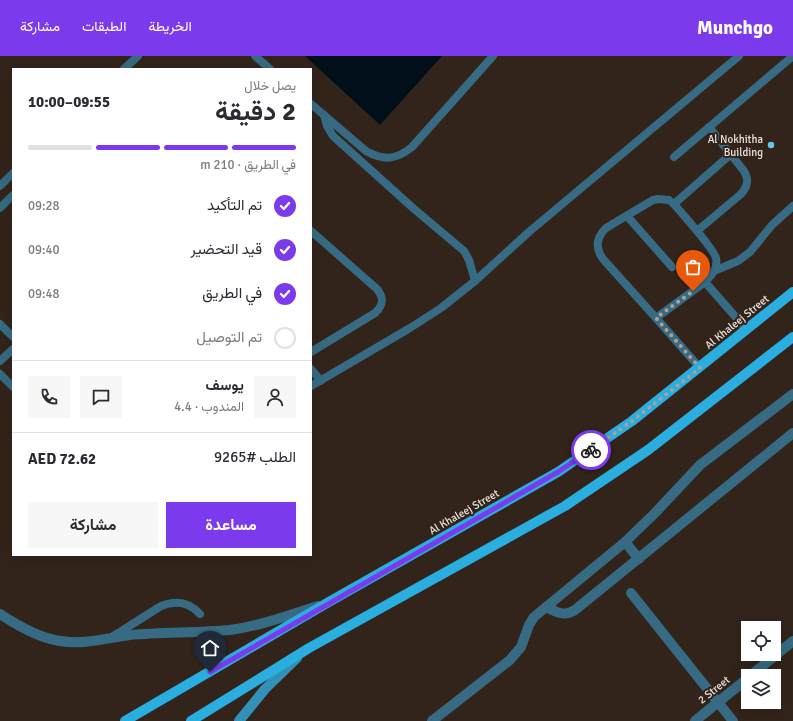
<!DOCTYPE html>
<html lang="ar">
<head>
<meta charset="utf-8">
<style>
  body { margin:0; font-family:Signika,Vazirmatn,sans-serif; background:#f7f7f7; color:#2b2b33; direction:rtl; height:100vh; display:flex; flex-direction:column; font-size:15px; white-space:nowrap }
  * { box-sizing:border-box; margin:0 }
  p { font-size:13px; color:#7c7c81 }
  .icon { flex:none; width:22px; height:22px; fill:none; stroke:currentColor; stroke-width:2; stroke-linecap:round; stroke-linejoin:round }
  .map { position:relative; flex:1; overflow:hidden; direction:ltr }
  .panel { position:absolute; left:12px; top:12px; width:300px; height:488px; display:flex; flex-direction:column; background:#fff; border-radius:0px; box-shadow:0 4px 16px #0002; direction:rtl }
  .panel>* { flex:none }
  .controls { position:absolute; left:741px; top:565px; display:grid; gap:8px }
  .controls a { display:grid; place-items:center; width:40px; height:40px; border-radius:0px; background:#fff; box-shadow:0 4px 16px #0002; font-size:20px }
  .pin { position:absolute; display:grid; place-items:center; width:34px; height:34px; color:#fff; margin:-41px -17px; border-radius:50% 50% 50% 0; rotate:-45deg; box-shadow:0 0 4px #0007 }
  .pin .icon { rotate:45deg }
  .courier { position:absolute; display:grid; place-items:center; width:40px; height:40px; margin:-20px; border:3px solid #7c3aed; border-radius:50%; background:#fff; color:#222; box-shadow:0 1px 5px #0007 }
  .summary em { font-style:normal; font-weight:700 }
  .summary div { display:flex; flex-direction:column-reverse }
  .summary { display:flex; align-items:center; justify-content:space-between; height:68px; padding:0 16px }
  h1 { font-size:26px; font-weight:700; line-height:30px }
  .bar { display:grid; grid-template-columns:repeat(4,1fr); gap:6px 4px; align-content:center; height:48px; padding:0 16px }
  .bar i { height:5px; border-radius:3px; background:#e1e1e2 }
  .bar .current { background:#7c3aed }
  .bar p { grid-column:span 4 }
  .line { display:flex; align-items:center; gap:10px; padding:0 16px; border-top:1px solid #e1e1e2 }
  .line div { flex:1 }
  .round { display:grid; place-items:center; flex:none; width:42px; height:42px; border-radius:0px; background:#f7f7f7 }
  ol { padding:0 16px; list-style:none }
  li { display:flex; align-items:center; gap:12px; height:44px }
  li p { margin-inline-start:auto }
  li .icon { padding:4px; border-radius:50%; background:#7c3aed; color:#fff; stroke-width:4 }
  li:last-child { color:#7c7c81 }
  li i { width:22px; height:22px; border:2px solid #e1e1e2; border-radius:50% }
  .button { display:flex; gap:8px; margin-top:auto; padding:8px 16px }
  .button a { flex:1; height:46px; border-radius:0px; background:#7c3aed; color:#fff; font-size:16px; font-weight:700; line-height:46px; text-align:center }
  .button a+a { background:#f7f7f7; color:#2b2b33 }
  header { display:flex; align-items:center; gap:24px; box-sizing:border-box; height:56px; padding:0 20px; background:#7c3aed; color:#fff }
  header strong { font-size:19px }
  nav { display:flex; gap:22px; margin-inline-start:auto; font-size:14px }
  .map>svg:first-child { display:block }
</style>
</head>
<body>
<header>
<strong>Munchgo</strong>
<nav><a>الخريطة</a><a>الطبقات</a><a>مشاركة</a></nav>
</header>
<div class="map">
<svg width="793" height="665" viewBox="0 0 793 665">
  <rect width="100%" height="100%" fill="#32241b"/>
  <polygon fill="#000f19" points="305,0 442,0 380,69"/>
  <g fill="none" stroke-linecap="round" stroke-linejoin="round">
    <g stroke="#366b83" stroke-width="8">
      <polyline points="255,0 270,13"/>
      <polyline points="124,13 138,0"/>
      <path d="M311,48L366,95C384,105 396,104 412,91L493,0"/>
      <polyline points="324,59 327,70 333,80 413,152 464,195 469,204 475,225"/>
      <polyline points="674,101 793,0"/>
      <polyline points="0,130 13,117"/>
      <path d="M658,143L669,144L674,148C682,158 713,191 716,202C718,212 712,219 705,226L656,262L603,203C595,192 596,182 606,172L653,144Z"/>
      <polyline points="674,148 731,98"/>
      <polyline points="0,152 13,139"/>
      <polyline points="627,160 672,211"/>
      <path d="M311,175L377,233C384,242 384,249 375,257L311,296"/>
      <path d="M697,175L741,138C748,130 749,124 744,115L709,71"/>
      <polyline points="714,215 738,205 750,196 772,169 793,150"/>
      <polyline points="705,226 747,274"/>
      <polyline points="656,262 700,312"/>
      <polyline points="0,268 13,281"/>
      <polyline points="0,305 13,293"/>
      <polyline points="311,313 321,325"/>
      <polyline points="0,318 13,331"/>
      <polyline points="311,330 410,272 441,252 475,225 530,175 739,0"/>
      <path d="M112,581L161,550C176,544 189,546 200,558"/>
    </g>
    <g stroke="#366b83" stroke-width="10">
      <polyline points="625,486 639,503"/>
      <polyline points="631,537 733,665"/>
      <path d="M546,551C556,556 564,561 575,554L793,377"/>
      <path d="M0,558C18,570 39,582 60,585C83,589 107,582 130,579C163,576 197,577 230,574C260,570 289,559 318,550"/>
      <polyline points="750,620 793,585"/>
      <polyline points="432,665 510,604 521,591 529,569 534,561 625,486 655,457 700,409 793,338"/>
      <polyline points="695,665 748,622"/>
    </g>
    <polyline stroke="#3390b7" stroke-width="10" points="239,665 265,633 297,602"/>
    <g stroke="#2aaddf" stroke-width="10">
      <polyline points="125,665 327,547 558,416 632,365 793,236"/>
      <polyline points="191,665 309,592 565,450 648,394 793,281"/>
    </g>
  </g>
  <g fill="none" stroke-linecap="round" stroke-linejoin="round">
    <polyline stroke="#aca19a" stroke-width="4" stroke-dasharray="0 7.2" points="591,394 632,365 700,312 656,262 693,235"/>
    <polyline stroke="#7c3aed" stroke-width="5" points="210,616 558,416 591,394"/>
  </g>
  <circle fill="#66c4ef" stroke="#32241b" stroke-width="1.5" cx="771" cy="89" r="4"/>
  <g text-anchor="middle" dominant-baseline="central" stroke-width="4" stroke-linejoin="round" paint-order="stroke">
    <g font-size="11" fill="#eee4de" stroke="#32241b" text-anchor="end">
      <text x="763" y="83">Al Nokhitha<tspan x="763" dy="13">Building</tspan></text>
    </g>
    <g font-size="11" fill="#eee4de" stroke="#32241b">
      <text transform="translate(737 266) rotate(-39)">Al Khaleej Street</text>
      <text transform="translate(464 456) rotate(-30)">Al Khaleej Street</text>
      <text transform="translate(714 634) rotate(-39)">2 Street</text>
    </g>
  </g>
</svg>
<div class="controls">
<a><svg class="icon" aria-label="locate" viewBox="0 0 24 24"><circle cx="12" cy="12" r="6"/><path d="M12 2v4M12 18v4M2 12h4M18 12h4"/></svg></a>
<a><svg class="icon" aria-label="layers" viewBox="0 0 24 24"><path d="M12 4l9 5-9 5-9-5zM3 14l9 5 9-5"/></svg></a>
</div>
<div class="pin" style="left:693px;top:235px;background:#ea580c"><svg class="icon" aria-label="bag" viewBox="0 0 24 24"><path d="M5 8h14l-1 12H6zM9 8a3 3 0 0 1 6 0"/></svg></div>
<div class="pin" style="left:210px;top:616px;background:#1f2937"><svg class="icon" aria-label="home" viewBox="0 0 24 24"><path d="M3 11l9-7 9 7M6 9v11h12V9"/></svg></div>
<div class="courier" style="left:591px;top:394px"><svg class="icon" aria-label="bike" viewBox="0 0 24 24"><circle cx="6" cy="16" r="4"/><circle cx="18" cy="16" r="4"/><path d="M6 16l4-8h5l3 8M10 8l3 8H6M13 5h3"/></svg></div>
<section class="panel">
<div class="summary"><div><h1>2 دقيقة</h1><p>يصل خلال</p></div><em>09:55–10:00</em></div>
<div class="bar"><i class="current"></i><i class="current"></i><i class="current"></i><i></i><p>في الطريق · 210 m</p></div>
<ol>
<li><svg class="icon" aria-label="check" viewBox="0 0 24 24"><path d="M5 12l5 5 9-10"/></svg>تم التأكيد<p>09:28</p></li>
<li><svg class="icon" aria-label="check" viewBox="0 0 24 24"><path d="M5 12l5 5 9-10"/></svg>قيد التحضير<p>09:40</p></li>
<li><svg class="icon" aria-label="check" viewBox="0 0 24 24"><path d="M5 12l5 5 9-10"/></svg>في الطريق<p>09:48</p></li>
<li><i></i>تم التوصيل</li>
</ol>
<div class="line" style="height:72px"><a class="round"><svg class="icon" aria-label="person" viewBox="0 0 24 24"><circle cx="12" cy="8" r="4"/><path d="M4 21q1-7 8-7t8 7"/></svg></a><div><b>يوسف</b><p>المندوب · 4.4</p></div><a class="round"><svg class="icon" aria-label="chat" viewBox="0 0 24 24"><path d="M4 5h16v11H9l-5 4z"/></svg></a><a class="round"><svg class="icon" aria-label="phone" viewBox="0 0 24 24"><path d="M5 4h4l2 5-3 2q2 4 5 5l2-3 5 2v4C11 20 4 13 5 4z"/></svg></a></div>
<div class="line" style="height:52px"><div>الطلب #9265</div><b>AED 72.62</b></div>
<div class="button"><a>مساعدة</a><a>مشاركة</a></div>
</section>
</div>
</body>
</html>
